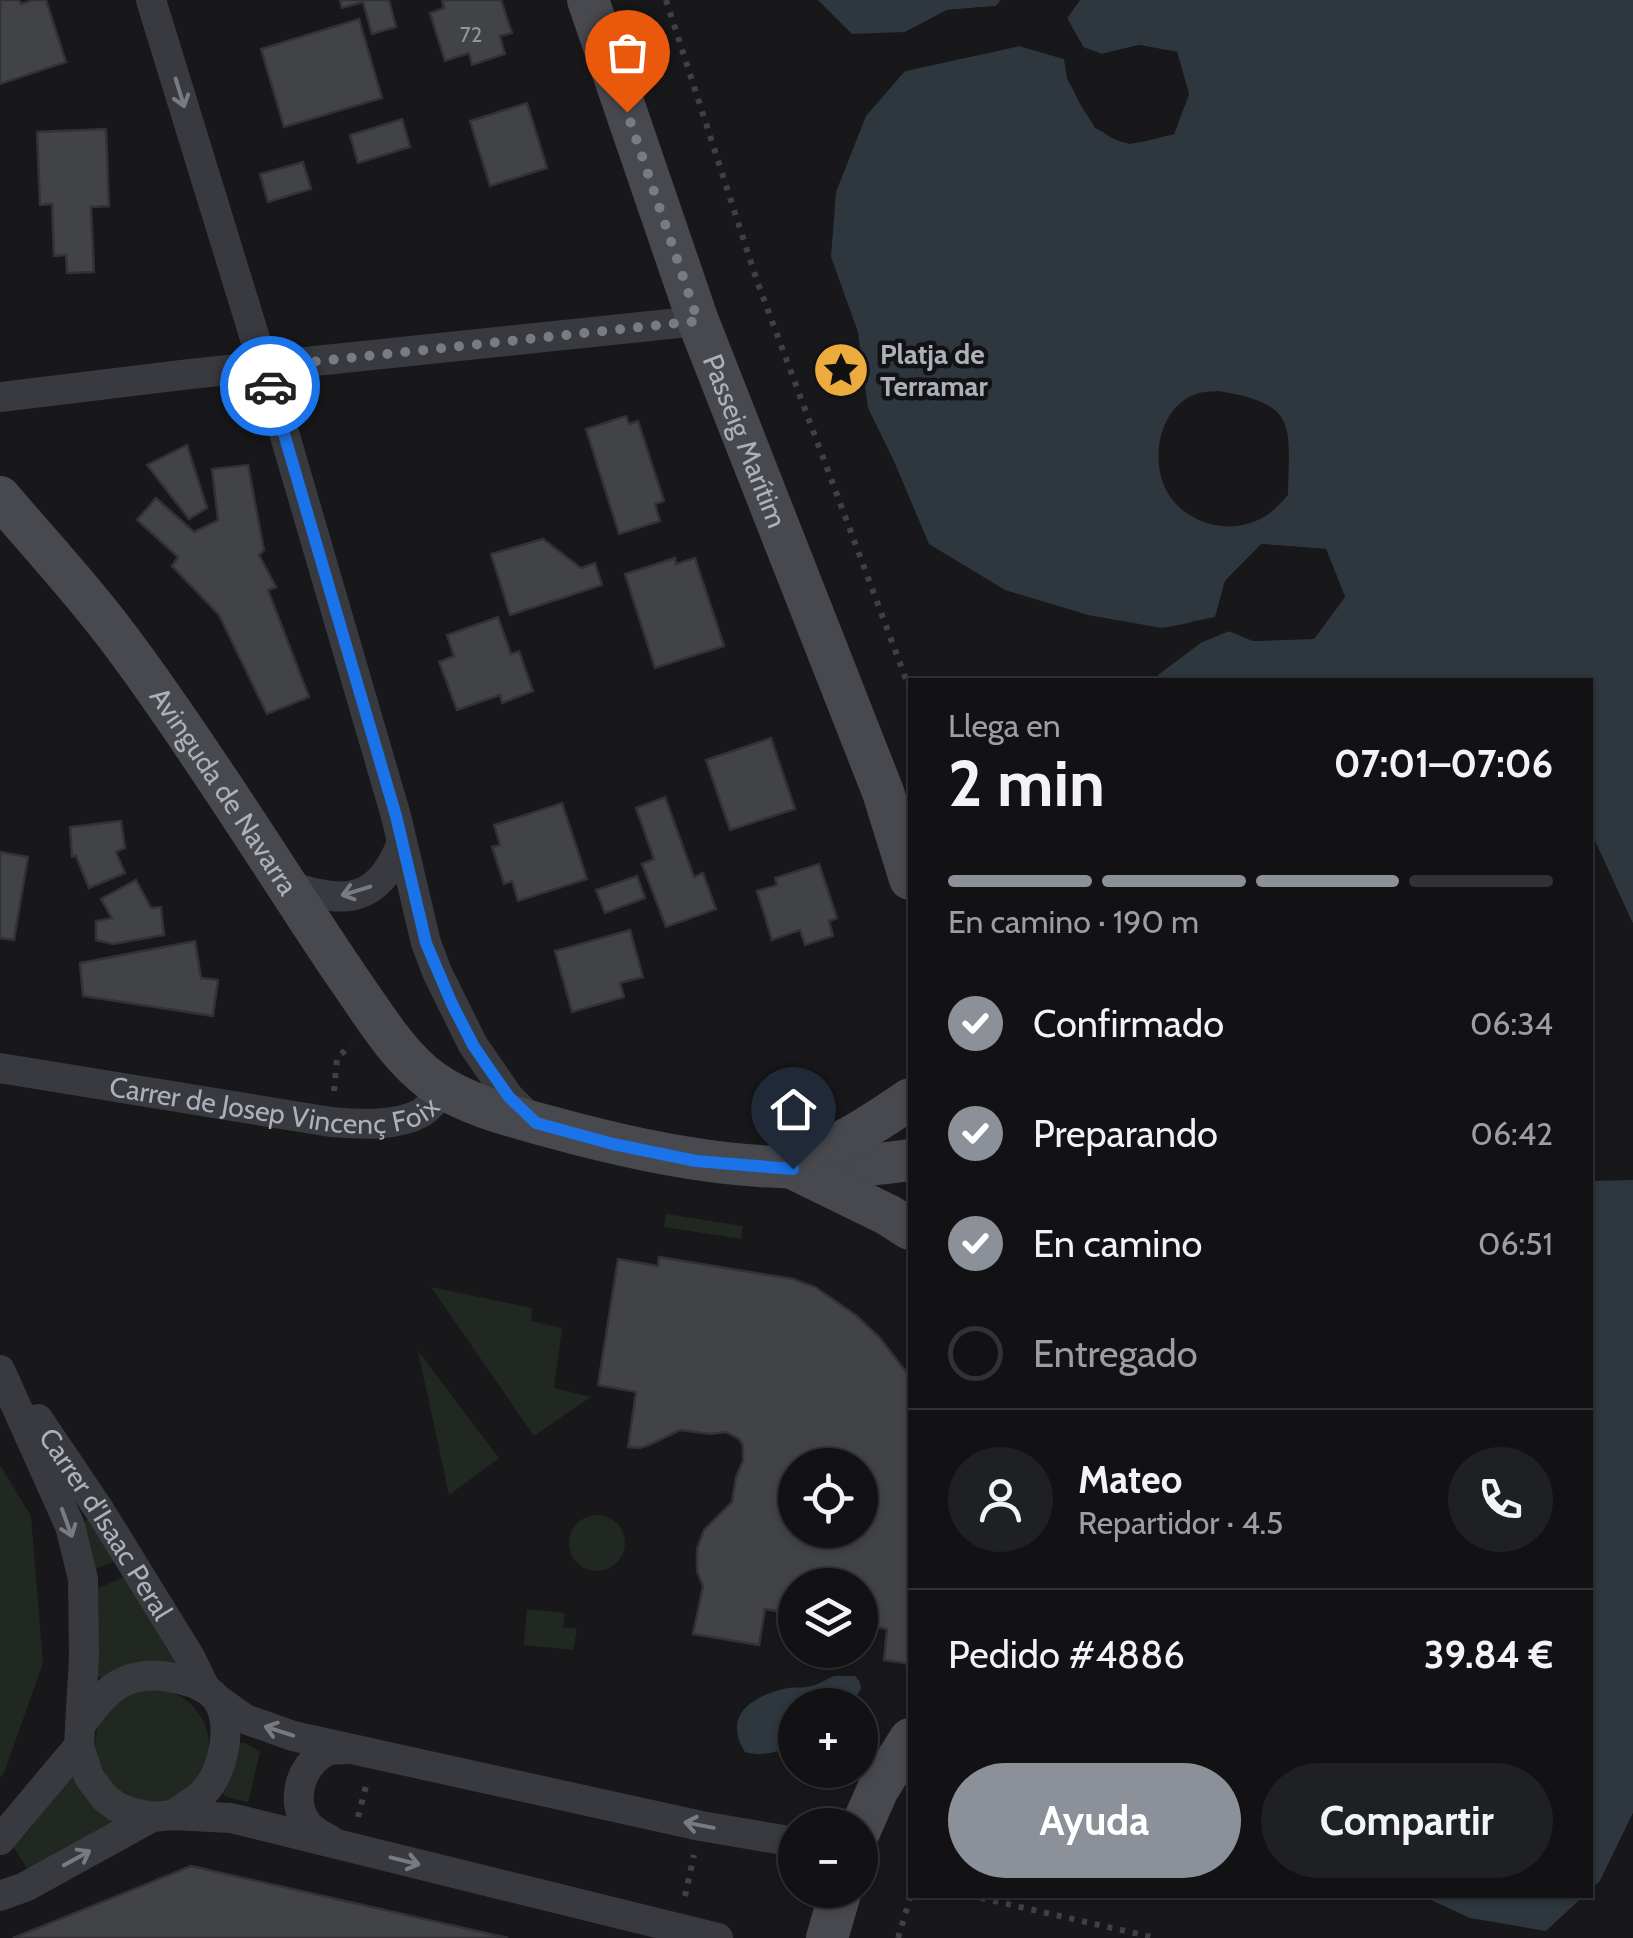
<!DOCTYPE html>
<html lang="es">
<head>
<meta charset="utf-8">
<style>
  body { margin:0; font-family:Cabin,sans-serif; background:#1f2022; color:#f1f3f6; height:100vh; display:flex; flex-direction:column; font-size:38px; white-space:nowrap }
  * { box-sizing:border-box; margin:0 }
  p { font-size:32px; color:#9c9ea0 }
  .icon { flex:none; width:55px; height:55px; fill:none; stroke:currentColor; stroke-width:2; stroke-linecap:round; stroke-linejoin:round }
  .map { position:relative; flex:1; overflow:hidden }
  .panel { position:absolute; left:908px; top:678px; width:685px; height:1220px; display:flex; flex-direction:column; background:#121214; border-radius:0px; box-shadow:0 2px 8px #0004,0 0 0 2px #313234 }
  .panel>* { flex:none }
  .tools { position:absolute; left:778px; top:1448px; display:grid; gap:20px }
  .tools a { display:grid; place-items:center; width:100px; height:100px; border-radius:50%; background:#121214; box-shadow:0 2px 8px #0004,0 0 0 2px #313234; font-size:50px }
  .pin { position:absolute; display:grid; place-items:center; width:85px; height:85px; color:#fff; margin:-102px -42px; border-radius:50% 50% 50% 0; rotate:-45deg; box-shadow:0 0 10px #0007 }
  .pin .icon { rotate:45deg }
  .courier { position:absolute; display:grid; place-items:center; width:100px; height:100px; margin:-50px; border:8px solid #1a73e8; border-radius:50%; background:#fff; color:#222; box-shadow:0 2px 12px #0007 }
  .overview em { font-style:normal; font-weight:700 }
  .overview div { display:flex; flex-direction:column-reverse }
  .overview { display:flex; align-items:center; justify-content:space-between; height:170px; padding:0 40px }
  h1 { font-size:65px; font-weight:700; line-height:75px }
  .bar { display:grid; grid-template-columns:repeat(4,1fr); gap:15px 10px; align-content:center; height:120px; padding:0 40px }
  .bar i { height:12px; border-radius:8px; background:#313234 }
  .bar .active { background:#8c9099 }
  .bar p { grid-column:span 4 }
  .line { display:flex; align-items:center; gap:25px; padding:0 40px; border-top:2px solid #313234 }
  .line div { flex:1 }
  .round { display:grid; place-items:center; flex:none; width:105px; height:105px; border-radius:52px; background:#1f2022 }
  ol { padding:0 40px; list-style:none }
  li { display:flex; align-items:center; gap:30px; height:110px }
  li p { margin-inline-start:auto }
  li .icon { padding:10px; border-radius:50%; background:#8c9099; color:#fff; stroke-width:4 }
  li:last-child { color:#9c9ea0 }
  li i { width:55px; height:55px; border:5px solid #313234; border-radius:50% }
  .primary-button { display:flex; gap:20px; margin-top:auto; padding:20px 40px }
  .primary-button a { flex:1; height:115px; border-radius:60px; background:#8c9099; color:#fff; font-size:40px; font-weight:700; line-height:115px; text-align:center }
  .primary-button a+a { background:#1f2022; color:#f1f3f6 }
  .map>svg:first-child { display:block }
</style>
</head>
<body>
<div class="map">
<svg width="1633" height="1938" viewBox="0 0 1633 1938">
  <rect width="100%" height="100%" fill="#18181a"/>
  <g fill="#202821">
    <polygon points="666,1214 743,1226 741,1239 664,1227"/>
    <polygon points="431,1287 532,1308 531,1321 562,1328 554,1388 591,1397 534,1436"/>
    <polygon points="418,1351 499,1458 449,1495"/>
    <polygon points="0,1465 31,1516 43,1663 4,1773 0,1777"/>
    <circle cx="597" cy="1543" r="28"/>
    <polygon points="89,1518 119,1559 94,1570 83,1524"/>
    <polygon points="128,1575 178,1664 99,1678 96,1672 97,1589"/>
    <polygon points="527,1609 565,1613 563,1627 577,1629 573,1650 524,1645"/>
    <circle cx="152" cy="1746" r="57"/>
    <polygon points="239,1743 245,1743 260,1752 248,1802 226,1797 222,1792"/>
    <polygon points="68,1769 121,1824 28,1870 13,1846 29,1830"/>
  </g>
  <g fill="#2e373e" fill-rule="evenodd">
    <polygon points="818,0 1001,0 996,6 947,10 905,32 852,34"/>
    <path d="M1080,0H1633V924L1590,830V680H1159L1158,675L1202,642L1229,631L1253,641L1314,638L1345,597L1326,549L1261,544L1225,581L1215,618L1162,628L1088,615L1005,590L929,544L894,461L868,408L858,332L831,257L836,192L866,116L905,71L1019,46L1064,59C1070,91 1091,137 1127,143C1138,145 1163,136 1174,134L1189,94L1177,52L1139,45L1102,54L1083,47L1067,18ZM1219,391C1299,404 1289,426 1288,495C1279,505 1271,514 1258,520C1223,537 1174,519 1162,480C1152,450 1163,405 1196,394C1203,391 1212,392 1219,391Z"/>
    <polygon points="1633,1180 1633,1813 1600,1881 1590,1890 1590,1181"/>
    <path d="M834,1676H855L860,1682L861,1689L850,1705H795V1744C778,1752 764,1757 745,1752C721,1714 755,1695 788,1688C796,1687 805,1688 812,1686C819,1684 827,1679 834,1676Z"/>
    <polygon points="1420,1895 1585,1895 1546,1931 1470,1918"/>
  </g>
  <g fill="#18181a">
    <polygon points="1001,0 1006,0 997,11 949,14 905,37 905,32 947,10 996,6"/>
    <polygon points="1074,0 1080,0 1067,18 1084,48 1102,54 1139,45 1177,52 1189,94 1174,134 1129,144 1095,128 1067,79 1064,59 1020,46 905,71 905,65 1020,41 1067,55 1072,77 1098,124 1129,139 1171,130 1184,94 1173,56 1139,51 1102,59 1081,52 1062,18"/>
    <polygon points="1262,544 1326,549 1345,597 1314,639 1253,641 1229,631 1202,642 1199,638 1229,626 1254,636 1311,634 1340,596 1322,554 1263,549 1229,584 1219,621 1192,626 1190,622 1215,617 1225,581"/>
    <polygon points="1590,830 1633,924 1633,929 1628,926 1590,842"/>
    <polygon points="1633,1813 1633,1825 1604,1884 1549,1934 1542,1935 1585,1895 1590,1895 1590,1890 1600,1881"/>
  </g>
  <g fill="#424347" stroke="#323236" stroke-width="2.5" fill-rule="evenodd">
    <polygon points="0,0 19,0 21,4 33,0 46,0 66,62 0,84"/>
    <polygon points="340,0 389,0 396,27 372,34 363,2 342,8"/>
    <polygon points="442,0 501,0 512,33 500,36 505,54 472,65 469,53 445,61 430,13 444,8"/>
    <polygon points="359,19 382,98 284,127 261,49"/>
    <polygon points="527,103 547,168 490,186 470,121"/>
    <polygon points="402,119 410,147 358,163 350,135"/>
    <polygon points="106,129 109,206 91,207 94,272 67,273 66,255 54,256 52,204 40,205 37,132"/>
    <polygon points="303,162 311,189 268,202 260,174"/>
    <polygon points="626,416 629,424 638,421 664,501 655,504 660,521 619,534 586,429"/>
    <polygon points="187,445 207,508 189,519 147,465"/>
    <polygon points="248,465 264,550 259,555 276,587 268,590 309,697 267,714 219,615 172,566 178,557 137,520 156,498 194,532 218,520 212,469"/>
    <polygon points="543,539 581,568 595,563 602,585 510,615 491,554"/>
    <polygon points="675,558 676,564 695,558 724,646 655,668 625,574"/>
    <polygon points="498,617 511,654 519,651 533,691 502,703 500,695 457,710 439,662 454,656 447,635"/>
    <polygon points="771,738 795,809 730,830 706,760"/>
    <polygon points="665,797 694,877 703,873 716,909 666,927 642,864 654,859 636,808"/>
    <polygon points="562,803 587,879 518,901 512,881 504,884 492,847 500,845 494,825"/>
    <polygon points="121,821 125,848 116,852 125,873 89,888 76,856 72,857 70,827"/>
    <polygon points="0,852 28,857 14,940 0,938"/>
    <polygon points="819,864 837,918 829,921 833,936 805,945 800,930 772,940 757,891 777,885 775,878"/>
    <polygon points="637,876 645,898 605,913 596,890"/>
    <polygon points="136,880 151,908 161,907 164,935 113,944 96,940 96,921 112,918 101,899"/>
    <polygon points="630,930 643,977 620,983 624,997 572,1012 555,951"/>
    <polygon points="195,941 201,978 218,980 213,1016 83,996 80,963"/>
    <path d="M659,1257L793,1279L815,1287L857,1316L880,1338L910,1377V1664L884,1660L887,1629L860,1624V1585H795V1614L765,1609L759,1645L693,1634L703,1586L697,1571V1549L704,1530L732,1502L736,1477L743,1461V1445L739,1439L726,1432L710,1434L680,1430L649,1445L640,1448L628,1447L636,1392L598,1385L618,1259L658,1266ZM795,1465H860V1530H795Z"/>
    <polygon points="191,1866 508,1938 13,1938"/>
  </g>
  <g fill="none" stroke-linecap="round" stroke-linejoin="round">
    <g stroke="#3f4146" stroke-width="6" stroke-dasharray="5 8" stroke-linecap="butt">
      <polyline points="666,0 757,281 910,690"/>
      <polyline points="334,1091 337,1058 351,1045"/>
      <polyline points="358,1817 366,1786"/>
      <polyline points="968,1895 1156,1938"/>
      <polyline points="685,1896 694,1855"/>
      <polyline points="898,1938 911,1895"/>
    </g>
    <g stroke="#393a3f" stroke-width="30">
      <polyline points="151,0 285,436 396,816 426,943 437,972 473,1045 509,1097 533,1121"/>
      <polyline points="0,397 190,374 698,321"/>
      <path d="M287,885C344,905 379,904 402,842"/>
      <path id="s1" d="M0,1068L331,1122C359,1124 396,1127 421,1113C431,1107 437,1097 444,1088"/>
      <polyline points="0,1370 70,1526 83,1579 84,1657 79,1746 89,1777 104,1797 117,1807 133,1813 152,1817 173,1815 231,1818 718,1938"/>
      <path id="s2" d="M38,1419L100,1511L190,1657L205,1688"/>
      <polyline points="217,1699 245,1719 293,1736 701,1826 795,1842"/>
      <path d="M80,1726C106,1688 127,1668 175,1678C190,1681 206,1686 216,1698C234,1722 224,1772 204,1792C196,1801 183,1808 173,1815"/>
      <polyline points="0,1840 79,1746"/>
      <path d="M330,1840C323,1836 315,1832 309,1826C288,1803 301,1759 331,1750C336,1749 342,1750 348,1749"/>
      <polyline points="0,1896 25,1887 152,1817"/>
    </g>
    <g stroke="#47494f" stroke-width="42">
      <path id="s3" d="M588,0L698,321L883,792L910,879"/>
      <path id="s4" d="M0,497C39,543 81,588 117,636C152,682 185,731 217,779C262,846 305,915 350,981C374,1015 398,1056 432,1081C466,1105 511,1116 551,1127C674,1161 783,1179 910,1160"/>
      <path d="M795,1159C838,1149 874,1123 910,1099"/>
      <polyline points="798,1171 888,1215 910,1229"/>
      <polyline points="860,1830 878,1789 910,1739"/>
      <polyline points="827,1938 841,1890"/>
    </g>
  </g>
  <defs><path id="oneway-shaft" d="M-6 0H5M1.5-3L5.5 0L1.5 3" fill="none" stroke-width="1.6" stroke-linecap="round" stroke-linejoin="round" transform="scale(2.5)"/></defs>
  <g stroke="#787b82">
    <use href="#oneway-shaft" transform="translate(180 93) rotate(73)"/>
    <use href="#oneway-shaft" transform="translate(356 891) rotate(163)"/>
    <use href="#oneway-shaft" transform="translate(67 1523) rotate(70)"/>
    <use href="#oneway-shaft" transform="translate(279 1731) rotate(-162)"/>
    <use href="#oneway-shaft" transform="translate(699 1825) rotate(-169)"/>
    <use href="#oneway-shaft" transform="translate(77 1858) rotate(-29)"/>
    <use href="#oneway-shaft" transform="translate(405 1861) rotate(14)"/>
  </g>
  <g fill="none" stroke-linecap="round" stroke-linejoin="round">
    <polyline stroke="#787b81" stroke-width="10" stroke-dasharray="0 18" points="270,386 264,367 698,321 627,112"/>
    <polyline stroke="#1a73e8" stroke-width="12" points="270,386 396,816 426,943 452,1004 473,1045 490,1070 509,1097 536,1123 613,1144 696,1161 793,1169"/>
  </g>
  <defs>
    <g id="sight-disc" transform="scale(2.875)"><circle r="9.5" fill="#ecab3d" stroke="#131315"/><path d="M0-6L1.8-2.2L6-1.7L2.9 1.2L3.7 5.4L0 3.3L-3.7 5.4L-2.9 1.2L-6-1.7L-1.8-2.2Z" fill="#111"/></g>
  </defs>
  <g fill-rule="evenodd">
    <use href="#sight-disc" x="841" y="370"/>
  </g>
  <g text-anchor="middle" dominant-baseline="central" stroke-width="9" stroke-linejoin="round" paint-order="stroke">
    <g font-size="22" fill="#91959c">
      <text x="471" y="34">72</text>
    </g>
    <g font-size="28" font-weight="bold" fill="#abb0b9" stroke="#131315" text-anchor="start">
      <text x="880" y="354">Platja de<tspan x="880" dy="32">Terramar</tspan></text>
    </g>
    <g font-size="28" fill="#abb0b9" stroke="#131315">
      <text stroke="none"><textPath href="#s3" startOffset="468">Passeig Marítim</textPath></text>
      <text stroke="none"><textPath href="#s4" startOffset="370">Avinguda de Navarra</textPath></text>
      <text stroke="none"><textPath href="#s1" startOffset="278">Carrer de Josep Vincenç Foix</textPath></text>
      <text stroke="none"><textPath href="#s2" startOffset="125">Carrer d'Isaac Peral</textPath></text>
    </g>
  </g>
</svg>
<div class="tools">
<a><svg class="icon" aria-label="locate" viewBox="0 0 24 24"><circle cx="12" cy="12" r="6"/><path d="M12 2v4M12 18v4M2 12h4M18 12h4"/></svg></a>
<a><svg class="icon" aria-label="layers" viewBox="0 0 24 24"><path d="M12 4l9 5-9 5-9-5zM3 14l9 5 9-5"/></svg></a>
<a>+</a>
<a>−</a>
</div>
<div class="pin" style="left:627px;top:112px;background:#ea580c"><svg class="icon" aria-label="bag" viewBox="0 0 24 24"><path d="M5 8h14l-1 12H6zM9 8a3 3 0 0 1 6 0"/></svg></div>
<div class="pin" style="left:793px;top:1169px;background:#1f2937"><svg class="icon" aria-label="home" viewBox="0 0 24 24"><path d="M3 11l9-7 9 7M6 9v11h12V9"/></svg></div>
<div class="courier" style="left:270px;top:386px"><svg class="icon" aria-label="car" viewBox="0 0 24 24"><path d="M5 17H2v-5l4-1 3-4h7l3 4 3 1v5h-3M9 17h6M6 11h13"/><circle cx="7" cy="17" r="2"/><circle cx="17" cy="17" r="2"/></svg></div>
<section class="panel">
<div class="overview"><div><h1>2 min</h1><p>Llega en</p></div><em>07:01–07:06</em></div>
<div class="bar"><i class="active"></i><i class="active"></i><i class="active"></i><i></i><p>En camino · 190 m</p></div>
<ol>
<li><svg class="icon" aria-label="check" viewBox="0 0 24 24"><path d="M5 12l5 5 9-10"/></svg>Confirmado<p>06:34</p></li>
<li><svg class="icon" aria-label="check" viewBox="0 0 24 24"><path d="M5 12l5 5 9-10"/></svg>Preparando<p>06:42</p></li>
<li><svg class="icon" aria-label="check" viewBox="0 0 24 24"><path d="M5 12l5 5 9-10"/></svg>En camino<p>06:51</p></li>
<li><i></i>Entregado</li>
</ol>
<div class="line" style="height:180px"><a class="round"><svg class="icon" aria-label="person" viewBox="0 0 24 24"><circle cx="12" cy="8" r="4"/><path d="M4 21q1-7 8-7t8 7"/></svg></a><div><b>Mateo</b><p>Repartidor · 4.5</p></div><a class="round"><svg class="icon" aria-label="phone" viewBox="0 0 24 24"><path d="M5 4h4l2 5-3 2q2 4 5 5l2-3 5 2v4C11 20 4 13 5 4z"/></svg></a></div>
<div class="line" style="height:130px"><div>Pedido #4886</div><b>39.84 €</b></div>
<div class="primary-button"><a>Ayuda</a><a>Compartir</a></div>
</section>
</div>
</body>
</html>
